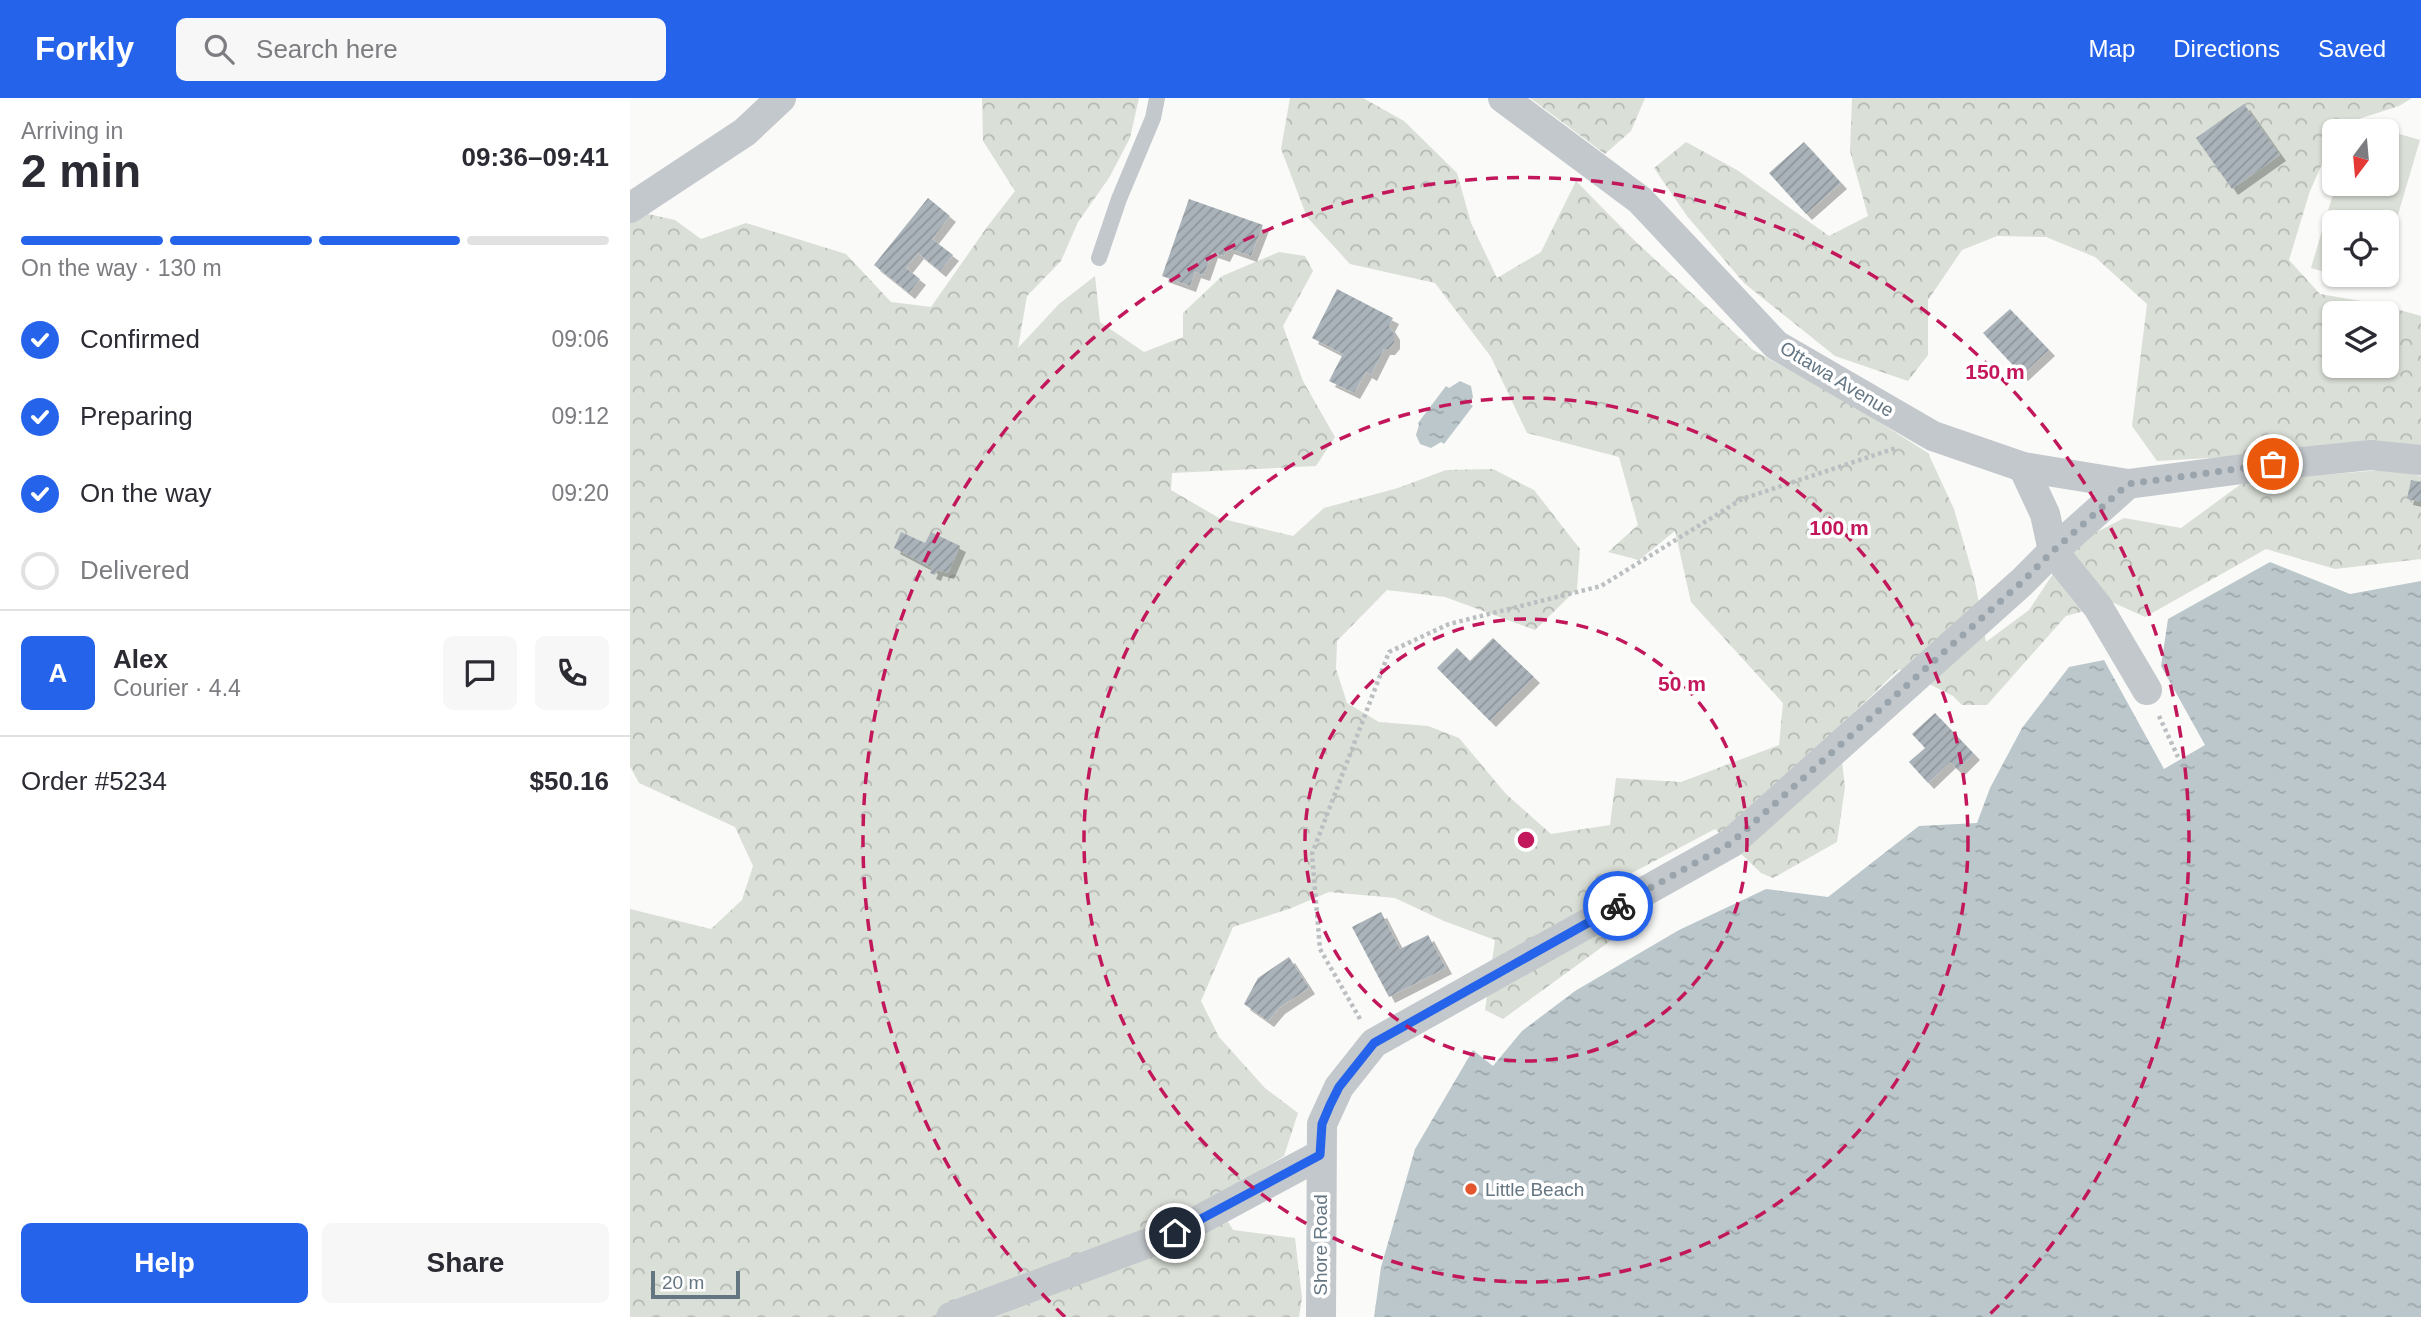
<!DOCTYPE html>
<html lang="en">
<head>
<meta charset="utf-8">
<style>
  body { margin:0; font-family:Helvetica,sans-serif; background:#f7f7f7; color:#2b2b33; height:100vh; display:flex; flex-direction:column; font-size:26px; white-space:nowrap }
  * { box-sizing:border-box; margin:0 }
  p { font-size:23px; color:#7c7c81 }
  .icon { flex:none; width:38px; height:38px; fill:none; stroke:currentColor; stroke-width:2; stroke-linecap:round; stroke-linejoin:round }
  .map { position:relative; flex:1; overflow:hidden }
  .side { display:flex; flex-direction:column; background:#fff; width:630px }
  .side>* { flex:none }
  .needle { width:46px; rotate:196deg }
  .fabs { position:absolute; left:1692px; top:21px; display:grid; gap:14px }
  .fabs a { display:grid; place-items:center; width:77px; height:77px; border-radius:10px; background:#fff; box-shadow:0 2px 5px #0004; font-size:35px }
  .scale { position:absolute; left:21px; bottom:18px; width:89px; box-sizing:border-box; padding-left:7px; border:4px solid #657683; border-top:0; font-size:19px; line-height:24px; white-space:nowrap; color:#657683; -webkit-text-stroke:5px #fff; paint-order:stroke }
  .pin { position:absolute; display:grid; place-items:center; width:60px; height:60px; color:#fff; margin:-30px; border:4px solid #fff; border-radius:50%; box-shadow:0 2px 7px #0007 }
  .courier { position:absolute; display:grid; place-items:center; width:70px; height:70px; margin:-35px; border:5px solid #2563eb; border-radius:50%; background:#fff; color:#222; box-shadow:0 2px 9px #0007 }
  .headline em { font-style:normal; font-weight:600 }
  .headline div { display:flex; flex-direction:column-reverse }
  .headline { display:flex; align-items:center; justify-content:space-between; height:119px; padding:0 21px }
  h1 { font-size:46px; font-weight:600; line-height:52px }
  .bar { display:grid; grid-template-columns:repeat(4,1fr); gap:10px 7px; align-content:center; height:84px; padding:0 21px }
  .bar i { height:9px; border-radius:5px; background:#e1e1e2 }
  .bar .selected { background:#2563eb }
  .bar p { grid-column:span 4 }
  .line { display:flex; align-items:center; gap:18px; padding:0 21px; border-top:2px solid #e1e1e2 }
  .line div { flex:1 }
  .round { display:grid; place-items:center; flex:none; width:74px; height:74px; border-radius:10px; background:#f7f7f7 }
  ol { padding:0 21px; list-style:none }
  li { display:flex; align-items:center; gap:21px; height:77px }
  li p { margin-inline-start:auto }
  li .icon { padding:7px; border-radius:50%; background:#2563eb; color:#fff; stroke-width:4 }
  li:last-child { color:#7c7c81 }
  li i { width:38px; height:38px; border:4px solid #e1e1e2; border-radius:50% }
  .cta { display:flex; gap:14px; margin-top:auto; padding:14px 21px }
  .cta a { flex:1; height:80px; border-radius:10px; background:#2563eb; color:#fff; font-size:28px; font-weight:600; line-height:80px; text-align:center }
  .cta a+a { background:#f7f7f7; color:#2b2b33 }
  header { display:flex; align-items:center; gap:42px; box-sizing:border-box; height:98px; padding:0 35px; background:#2563eb; color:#fff }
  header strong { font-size:33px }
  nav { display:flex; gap:38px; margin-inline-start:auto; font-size:24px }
  .search { width:490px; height:63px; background:#f7f7f7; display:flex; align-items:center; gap:18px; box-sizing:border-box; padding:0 24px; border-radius:10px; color:#7c7c81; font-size:26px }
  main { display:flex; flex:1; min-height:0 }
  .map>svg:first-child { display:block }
</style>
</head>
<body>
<header>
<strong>Forkly</strong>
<div class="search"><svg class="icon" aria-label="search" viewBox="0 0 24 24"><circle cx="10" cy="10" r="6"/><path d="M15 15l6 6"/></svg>Search here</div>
<nav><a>Map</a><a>Directions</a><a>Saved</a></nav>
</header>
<main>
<section class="side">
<div class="headline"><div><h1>2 min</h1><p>Arriving in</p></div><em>09:36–09:41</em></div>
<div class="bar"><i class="selected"></i><i class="selected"></i><i class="selected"></i><i></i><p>On the way · 130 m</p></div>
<ol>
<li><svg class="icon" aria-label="check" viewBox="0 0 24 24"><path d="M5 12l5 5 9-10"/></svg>Confirmed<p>09:06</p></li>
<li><svg class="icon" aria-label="check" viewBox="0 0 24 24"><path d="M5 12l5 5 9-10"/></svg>Preparing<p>09:12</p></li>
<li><svg class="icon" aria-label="check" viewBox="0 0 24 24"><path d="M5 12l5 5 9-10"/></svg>On the way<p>09:20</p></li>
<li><i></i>Delivered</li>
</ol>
<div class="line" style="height:126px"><b class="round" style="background:#2563eb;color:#fff">A</b><div><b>Alex</b><p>Courier · 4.4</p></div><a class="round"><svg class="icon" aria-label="chat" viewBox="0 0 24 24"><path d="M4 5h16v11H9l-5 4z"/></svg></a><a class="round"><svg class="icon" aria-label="phone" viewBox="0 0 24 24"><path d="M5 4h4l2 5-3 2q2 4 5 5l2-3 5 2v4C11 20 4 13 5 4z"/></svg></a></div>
<div class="line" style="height:91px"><div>Order #5234</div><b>$50.16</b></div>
<div class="cta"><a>Help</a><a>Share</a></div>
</section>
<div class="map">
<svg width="1791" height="1219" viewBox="0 0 1791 1219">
  <defs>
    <pattern id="forest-crowns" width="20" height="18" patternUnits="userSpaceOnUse" patternTransform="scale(1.75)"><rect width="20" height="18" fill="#dadfd7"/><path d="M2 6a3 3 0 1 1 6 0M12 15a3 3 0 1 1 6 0" fill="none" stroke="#b4b9b4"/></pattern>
    <pattern id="water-ripples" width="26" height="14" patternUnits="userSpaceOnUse" patternTransform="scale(1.75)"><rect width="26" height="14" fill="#bbc7cb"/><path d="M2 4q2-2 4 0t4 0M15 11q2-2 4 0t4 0" fill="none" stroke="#9ca6aa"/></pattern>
    <pattern id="building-hatch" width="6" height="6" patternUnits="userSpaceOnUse" patternTransform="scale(1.75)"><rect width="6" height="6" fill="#aab3b9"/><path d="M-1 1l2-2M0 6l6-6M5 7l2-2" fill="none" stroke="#8e969c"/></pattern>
    <filter id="shadow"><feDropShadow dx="6" dy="6" stdDeviation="0" flood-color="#0004"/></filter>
  </defs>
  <rect width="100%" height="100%" fill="#fafaf8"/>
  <polygon fill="#dadfd7" points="1725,23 1790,42 1757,154 1757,124 1704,124 1704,177 1750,177 1746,189 1681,170 1706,86 1757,86 1757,33 1722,33"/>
  <g fill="url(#forest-crowns)" fill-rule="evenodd">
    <polygon points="352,0 509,0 500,40 479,80 448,124 431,163 397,198 388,250 429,206 465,178 470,224 514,254 553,239 553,215 592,178 649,154 675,158 683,173 653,228 673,283 705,339 686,368 542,375 541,392 589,420 663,438 694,410 768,390 816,372 863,371 904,392 950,451 947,491 905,532 815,499 757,492 707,543 706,571 717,605 749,624 798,628 829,640 876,696 921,736 980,727 986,680 1051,684 1149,647 1153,605 1061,504 1045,433 1009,462 978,454 1008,427 989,359 897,335 861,259 805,185 720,166 677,119 651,51 660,0 733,0 774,23 827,75 841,125 867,180 911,154 946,83 1004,142 1123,252 1219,305 1298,355 1324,411 1345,484 1356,544 1399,512 1442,447 1494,420 1551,430 1615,383 1765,371 1791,378 1791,461 1705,471 1636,451 1515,519 1484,505 1436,518 1357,607 1332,607 1323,598 1269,571 1208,630 1215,689 1207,744 1143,780 1131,775 1085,731 983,785 994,833 873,921 855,912 865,842 814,823 765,800 699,794 659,811 603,829 571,903 589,939 635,990 668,1015 654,1058 584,1100 603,1132 665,1140 672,1200 669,1219 0,1219 0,811 81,831 112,802 123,768 105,729 9,685 0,668 0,112 45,122 71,141 116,125 216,156 261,204 301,209 357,129 385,93 353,43"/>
    <polygon points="900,0 1015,0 1001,33 975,56"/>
    <path d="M1222,0H1782L1769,8L1710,27L1707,33H1704V39L1680,93L1659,162L1690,196L1748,206L1791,218V348L1527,363L1502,328L1517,206L1465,159L1416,139L1367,138L1332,152L1298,202V257L1278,283L1205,258L1114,185L1057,118L1024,70L1056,44L1107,72L1199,138L1238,118L1220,53ZM1704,215H1757V268H1704Z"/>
  </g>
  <g fill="url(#water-ripples)">
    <polygon points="830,283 841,288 843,299 840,306 843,308 814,346 811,344 801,350 790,346 786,337 789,327 788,325 816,288 819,290"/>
    <polygon points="1640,464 1720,496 1791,483 1791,1219 744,1219 751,1169 785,1051 843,952 863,968 892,933 945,893 1049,832 1136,791 1198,799 1289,728 1347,725 1360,690 1392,630 1439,569 1474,562 1534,671 1575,647 1531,568 1538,521"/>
  </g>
  <g fill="url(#building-hatch)" filter="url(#shadow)">
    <polygon points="1614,6 1650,57 1602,91 1566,40"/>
    <polygon points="1174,44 1211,85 1176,116 1139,75"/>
    <polygon points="298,100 320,118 302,141 323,157 310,173 288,155 276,170 290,181 279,195 244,167"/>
    <polygon points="559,101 633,127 621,158 598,150 594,158 582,154 574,177 565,174 560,188 532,178"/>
    <polygon points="707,191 763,220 759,228 764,236 764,245 759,251 754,251 741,277 736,274 724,295 699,283 713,256 682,240"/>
    <polygon points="1380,211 1419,252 1392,277 1353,235"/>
    <polygon points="1781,382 1791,384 1791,404 1777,401"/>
    <polygon points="271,434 295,445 301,434 330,448 318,475 307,472 305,477 300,475 302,470 264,450"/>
    <polygon points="863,540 904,579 860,623 807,570 827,550 840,563"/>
    <polygon points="1305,615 1344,656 1328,672 1320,664 1298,685 1279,664 1295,650 1282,636"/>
    <polygon points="751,814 770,851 798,837 816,870 759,899 722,829"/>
    <polygon points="659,859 679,890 649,910 638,923 614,906 628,880"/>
  </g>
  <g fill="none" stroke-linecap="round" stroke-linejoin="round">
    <g stroke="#bbbfc2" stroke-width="4.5" stroke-dasharray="3.5 3.5" stroke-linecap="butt">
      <polyline points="1529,618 1548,659"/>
      <polyline points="730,921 690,851 682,756 759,554 819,526 971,488 1112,401 1266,350"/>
    </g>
    <polyline stroke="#c3c8cc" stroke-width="16" points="469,160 489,101 523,20 527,0"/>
    <g stroke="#c3c8cc" stroke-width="30">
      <polyline points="873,0 1010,102 1146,247 1303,338 1393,369 1498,386"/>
      <polyline points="0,110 115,34 151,0"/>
      <polyline points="1393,369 1415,416 1423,453 1468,509 1517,592"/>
      <polyline points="321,1219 545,1135 690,1057"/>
      <polyline points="691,1219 692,1026 709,989 744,945 1101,745 1392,484 1423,453 1498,386 1643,367 1741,357 1791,362"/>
    </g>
  </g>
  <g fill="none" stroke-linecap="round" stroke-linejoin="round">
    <polyline stroke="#99a4ac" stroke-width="7" stroke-dasharray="0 12.6" points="988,808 1101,745 1392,484 1423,453 1498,386 1643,366"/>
    <polyline stroke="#2563eb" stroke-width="9" points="545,1135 690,1057 692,1026 700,1007 709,989 744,945 988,808"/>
  </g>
  <g fill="none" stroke="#c2185b" stroke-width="3.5" stroke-dasharray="12 9">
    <circle cx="896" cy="742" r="221"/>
    <circle cx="896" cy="742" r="442"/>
    <path d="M435 1219A663 663 0 1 1 1357 1219"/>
  </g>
  <circle fill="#e4572e" stroke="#fff" stroke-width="2.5" cx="841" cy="1091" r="7"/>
  <g text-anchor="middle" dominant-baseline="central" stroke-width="7" stroke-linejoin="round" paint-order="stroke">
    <g font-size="19" fill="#657683" stroke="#fff">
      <text transform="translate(1207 281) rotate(31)">Ottawa Avenue</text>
      <text transform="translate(690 1147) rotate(-90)">Shore Road</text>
    </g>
    <g font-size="19" fill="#657683" stroke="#fff" text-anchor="start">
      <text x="855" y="1091">Little Beach</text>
    </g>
  </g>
  <circle cx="896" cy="742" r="10" fill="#c2185b" stroke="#fff" stroke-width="3.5"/>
  <g font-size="21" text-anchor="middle" font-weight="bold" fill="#c2185b" stroke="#fff" stroke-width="7" stroke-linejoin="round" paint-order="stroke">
    <text x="1365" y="281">150 m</text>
    <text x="1209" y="437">100 m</text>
    <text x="1052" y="593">50 m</text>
  </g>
</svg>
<div class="fabs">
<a><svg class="needle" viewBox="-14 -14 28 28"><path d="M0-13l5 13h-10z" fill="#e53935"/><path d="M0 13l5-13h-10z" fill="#7c7c81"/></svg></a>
<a><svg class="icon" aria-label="locate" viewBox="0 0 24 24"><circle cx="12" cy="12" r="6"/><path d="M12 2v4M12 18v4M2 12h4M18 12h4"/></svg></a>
<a><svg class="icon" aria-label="layers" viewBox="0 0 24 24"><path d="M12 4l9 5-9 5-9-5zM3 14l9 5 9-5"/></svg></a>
</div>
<div class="scale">20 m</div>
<div class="pin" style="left:1643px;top:366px;background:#ea580c"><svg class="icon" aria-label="bag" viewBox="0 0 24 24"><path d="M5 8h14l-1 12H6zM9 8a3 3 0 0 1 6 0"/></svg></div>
<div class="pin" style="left:545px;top:1135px;background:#1f2937"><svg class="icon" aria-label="home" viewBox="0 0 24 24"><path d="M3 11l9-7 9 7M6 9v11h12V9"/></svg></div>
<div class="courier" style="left:988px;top:808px"><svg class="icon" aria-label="bike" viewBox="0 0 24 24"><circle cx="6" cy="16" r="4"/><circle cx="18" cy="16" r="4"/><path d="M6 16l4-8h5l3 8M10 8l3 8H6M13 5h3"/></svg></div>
</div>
</main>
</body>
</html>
